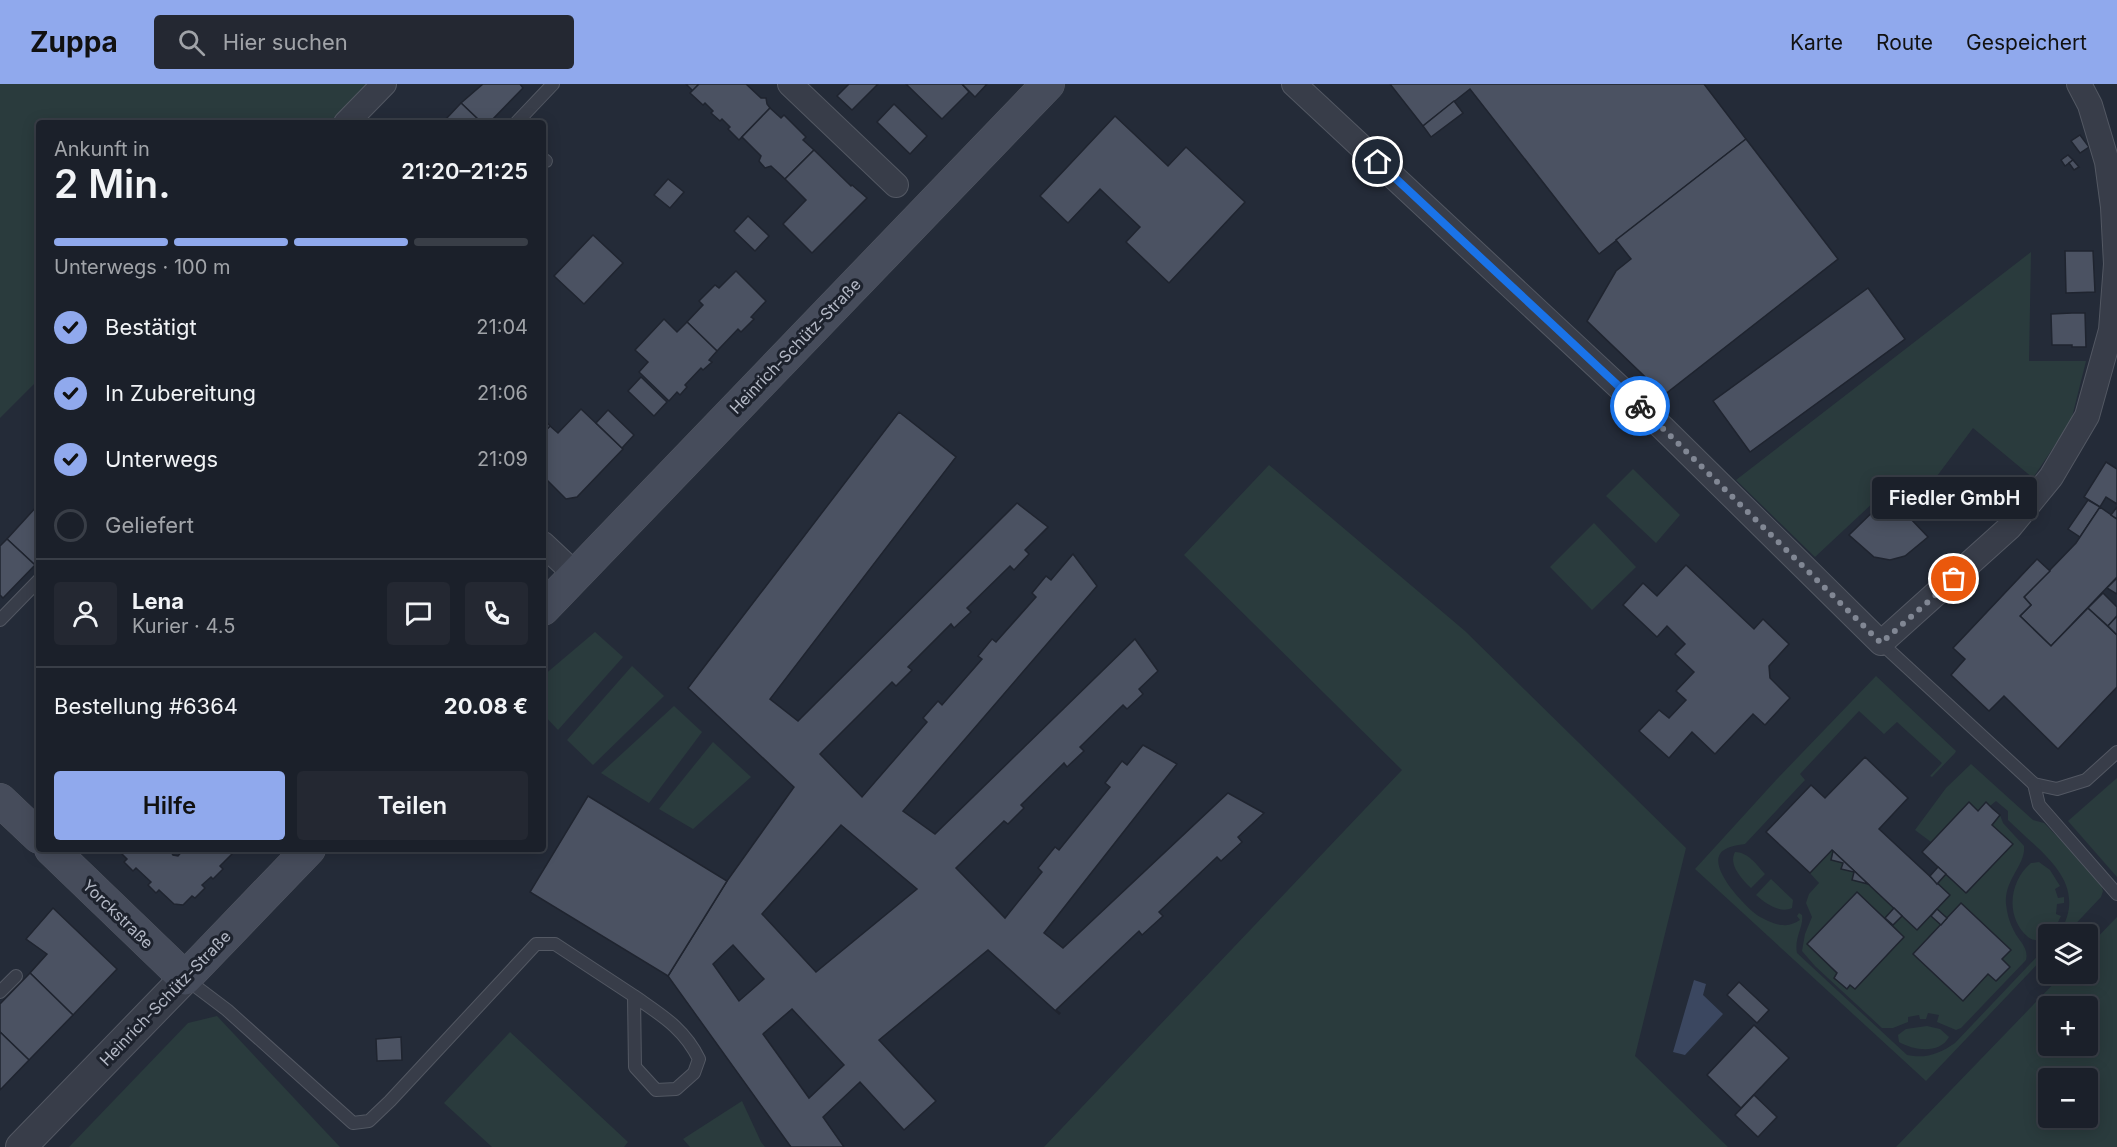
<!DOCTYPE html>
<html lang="de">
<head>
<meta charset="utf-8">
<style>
  body { margin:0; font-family:Inter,sans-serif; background:#242832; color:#f1f3f6; height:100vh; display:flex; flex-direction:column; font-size:22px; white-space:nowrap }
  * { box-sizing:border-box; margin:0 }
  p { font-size:20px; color:#a0a3a8 }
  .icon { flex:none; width:33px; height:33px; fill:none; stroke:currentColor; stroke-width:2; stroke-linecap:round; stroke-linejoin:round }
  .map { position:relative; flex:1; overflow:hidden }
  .sheet { position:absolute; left:36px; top:36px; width:510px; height:732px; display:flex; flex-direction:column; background:#1b202a; border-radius:6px; box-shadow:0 3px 15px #0003,0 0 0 2px #393e47 }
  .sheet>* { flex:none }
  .buttons { position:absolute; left:2038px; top:840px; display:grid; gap:12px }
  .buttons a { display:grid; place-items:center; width:60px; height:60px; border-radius:6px; background:#1b202a; box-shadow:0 3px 15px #0003,0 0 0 2px #393e47; font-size:30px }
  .pin { position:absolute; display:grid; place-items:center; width:51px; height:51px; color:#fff; margin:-26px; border:3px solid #fff; border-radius:50%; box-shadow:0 2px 6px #0007 }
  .courier { position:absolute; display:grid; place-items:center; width:60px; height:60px; margin:-30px; border:4px solid #1a73e8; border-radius:50%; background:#fff; color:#222; box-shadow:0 2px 8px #0007 }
  .bubble { position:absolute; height:42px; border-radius:6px; background:#1b202a; box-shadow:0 3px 15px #0003,0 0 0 2px #393e47; font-size:20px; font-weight:600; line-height:42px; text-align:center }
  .overview em { font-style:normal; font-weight:600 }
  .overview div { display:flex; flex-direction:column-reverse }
  .overview { display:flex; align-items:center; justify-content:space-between; height:102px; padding:0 18px }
  h1 { font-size:39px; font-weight:600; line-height:45px }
  .bar { display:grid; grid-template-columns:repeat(4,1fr); gap:9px 6px; align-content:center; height:72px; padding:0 18px }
  .bar i { height:8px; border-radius:4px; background:#393e47 }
  .bar .current { background:#90a9ed }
  .bar p { grid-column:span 4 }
  .line { display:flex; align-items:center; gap:15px; padding:0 18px; border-top:2px solid #393e47 }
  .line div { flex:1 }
  .round { display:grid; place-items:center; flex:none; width:63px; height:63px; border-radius:6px; background:#242832 }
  ol { padding:0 18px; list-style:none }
  li { display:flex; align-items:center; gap:18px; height:66px }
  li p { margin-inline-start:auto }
  li .icon { padding:6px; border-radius:50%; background:#90a9ed; color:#111; stroke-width:4 }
  li:last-child { color:#a0a3a8 }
  li i { width:33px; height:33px; border:3px solid #393e47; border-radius:50% }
  .primary-button { display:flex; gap:12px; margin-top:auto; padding:12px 18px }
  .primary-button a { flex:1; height:69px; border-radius:6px; background:#90a9ed; color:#111; font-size:24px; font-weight:600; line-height:69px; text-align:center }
  .primary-button a+a { background:#242832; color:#f1f3f6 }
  header { display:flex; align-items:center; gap:36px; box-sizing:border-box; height:84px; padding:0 30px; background:#90a9ed; color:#111 }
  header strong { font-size:28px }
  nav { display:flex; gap:33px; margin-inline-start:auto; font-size:21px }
  .search { width:420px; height:54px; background:#242832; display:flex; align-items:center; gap:15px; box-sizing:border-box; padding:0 21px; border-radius:6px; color:#a0a3a8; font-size:22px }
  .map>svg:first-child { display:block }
</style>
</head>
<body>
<header>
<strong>Zuppa</strong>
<div class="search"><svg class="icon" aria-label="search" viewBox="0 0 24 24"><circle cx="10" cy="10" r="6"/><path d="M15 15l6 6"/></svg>Hier suchen</div>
<nav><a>Karte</a><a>Route</a><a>Gespeichert</a></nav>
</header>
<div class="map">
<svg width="2117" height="1063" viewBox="0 0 2117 1063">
  <rect width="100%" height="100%" fill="#242b38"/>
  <g fill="#2a3b3d" fill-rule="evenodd">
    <polygon points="0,0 367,0 329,39 39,39 39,295 0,334"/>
    <polygon points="2031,168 2029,277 2086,277 2071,337 2033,394 1973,344 1913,424 1891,402 1815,473 1736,396"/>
    <polygon points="1269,381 1465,547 1686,764 1635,972 1728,1063 1044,1063 1402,686 1184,471"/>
    <polygon points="1633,385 1680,431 1656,459 1606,412"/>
    <polygon points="1594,439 1636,483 1592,526 1550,483"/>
    <polygon points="595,548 623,573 558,646 543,630 543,592"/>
    <polygon points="632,582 664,612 593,681 567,656"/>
    <path d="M1876,592L1956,667L1955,669L1932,693L1930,692L1942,679L1897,638L1884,650L1859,627L1800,690L1805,696L1745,760C1737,761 1724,763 1720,770C1710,786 1745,822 1757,831C1763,835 1775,841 1783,841C1789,842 1795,839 1800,836L1797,832L1799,829L1802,831C1804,843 1794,853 1797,869L1907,971C1926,975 1939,970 1955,959L2049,860V868L1926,997L1695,785L1777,695Z"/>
    <polygon points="674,622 702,648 649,719 601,689"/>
    <polygon points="713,658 751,693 693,745 659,725"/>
    <path d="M1971,680L2033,736L2044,739L2099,795L2103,807L2101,813L2066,850H2059C2091,799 2041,769 2008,736V727L1996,717L1990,722L1986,718L1978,727L1968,719L1931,758L1915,746L1946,704Z"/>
    <polygon points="2117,694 2117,793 2068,737"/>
    <path d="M2000,731L2003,739L2024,762C2026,781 2004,795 2006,820C2007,829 2009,838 2014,847C2019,857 2029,864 2026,876L1961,944L1956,946L1937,938L1939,931L1928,929L1926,935H1920L1919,931L1908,933V938L1893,944H1882L1815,882L1802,867L1805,850L1812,833L1806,819L1809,810L1819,799L1810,789L1832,766L1833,767L1831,776L1843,779L1841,785L1854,788L1852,796L1868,800L1894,824L1885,834L1857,808L1807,860L1837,889L1834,894L1846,905L1850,901L1855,905L1904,853L1893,841L1902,832H1931L1941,841L1963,917L1988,890L1997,897L2010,883L2002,875L2011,866L1961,819L1947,834L1937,825V800L1946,790L1967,809L2012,760L1992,741Z"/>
    <path d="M1735,768C1748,768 1757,781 1765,790L1751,804C1742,795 1728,781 1735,768Z"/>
    <path d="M2039,778L2050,786L2060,802L2055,805L2058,814L2064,813V819L2057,820L2056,830L2061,832C2057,840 2053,850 2046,854C2040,858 2033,857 2028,853C2005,834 2009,797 2031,779Z"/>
    <path d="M1771,795L1793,816L1792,824C1780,830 1765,819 1756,811Z"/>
    <path d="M2117,833V1063H1896L2063,890H2088V863ZM2049,922H2088V962H2049ZM2049,994H2088V1034H2049Z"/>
    <polygon points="217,932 340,1063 69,1063 188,939"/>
    <path d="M1927,942L1940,945L1949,953C1939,971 1913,966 1899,958L1898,951L1906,945Z"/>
    <polygon points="510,948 628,1058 624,1063 492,1063 444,1019"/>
    <polygon points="742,1017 761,1058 765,1063 690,1063 683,1055"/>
  </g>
  <polygon fill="#3b4760" points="1694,896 1706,900 1703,911 1723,930 1685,971 1673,968"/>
  <g fill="#4b5262" stroke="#1f242f" stroke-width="1.5" fill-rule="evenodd">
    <polygon points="483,0 520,0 523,4 489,39 482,39 461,19"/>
    <polygon points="686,0 699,0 693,7"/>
    <polygon points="699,0 746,0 761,14 766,14 767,20 770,24 739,56 728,45 730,43 722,35 720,37 711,29 713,27 705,19 703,21 690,9"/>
    <polygon points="849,0 878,0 852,26 837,12"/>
    <polygon points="906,0 962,0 969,8 942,35"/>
    <polygon points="962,0 987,0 975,13"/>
    <polygon points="1390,0 1704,0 1746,55 1599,170 1470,5 1423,42"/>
    <polygon points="1454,17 1463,29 1431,53 1423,42"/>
    <polygon points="461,19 482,39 445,39 447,36 446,35"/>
    <polygon points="894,20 927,52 910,70 877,38"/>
    <polygon points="770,24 781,34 784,31 806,53 803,56 814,66 785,95 771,82 765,84 759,77 761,72 742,53"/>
    <polygon points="1115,32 1168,82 1186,63 1245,118 1169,199 1126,158 1140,143 1100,105 1068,139 1040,112"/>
    <polygon points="2080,51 2089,63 2080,69 2071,57"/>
    <polygon points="1746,55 1838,175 1664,311 1587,237 1616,187 1631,175 1616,156"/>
    <polygon points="814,66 851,102 852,101 867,114 812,169 783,140 806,116 785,95"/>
    <polygon points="2068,71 2073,76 2065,82 2061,76"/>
    <polygon points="2073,76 2079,83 2074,86 2069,79"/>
    <polygon points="668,95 684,108 670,124 654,111"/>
    <polygon points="748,132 769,152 755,167 734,147"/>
    <polygon points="593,151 623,179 584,220 554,192"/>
    <polygon points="2065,167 2093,167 2095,208 2066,209"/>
    <polygon points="736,187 766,217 751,233 754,235 741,248 738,245 717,267 687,238 703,221 699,217 715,201 719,204"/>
    <polygon points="1868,204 1905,255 1750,368 1713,317"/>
    <polygon points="2072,229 2085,229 2086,263 2072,263 2072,261 2052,261 2051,230"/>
    <polygon points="664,235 677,248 687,238 717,267 709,276 712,278 703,286 701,284 685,301 687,303 680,311 677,308 669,317 639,288 648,278 635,266"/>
    <polygon points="641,293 667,318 654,332 628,307"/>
    <polygon points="581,325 623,365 577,413 566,415 543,392 543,349 550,342 558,349"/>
    <polygon points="608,326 634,351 622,364 596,339"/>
    <path d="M899,328L956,373L770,615L798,637L1017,419L1048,443L1025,466L1029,470L1014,486L1010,482L967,524L971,528L954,544L951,540L908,583L912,586L896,602L892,598L820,670L862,713L927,638L923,634L938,617L942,621L982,575L978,572L992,555L996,558L1036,513L1032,509L1046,492L1051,496L1073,470L1097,502L903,727L935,750L1135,555L1158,587L1139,605L1143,610L1127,625L1123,621L1080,663L1084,667L1067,683L1064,679L1021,721L1024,724L1008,740L1004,737L956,784L1005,834L1042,788L1038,784L1055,763L1059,766L1110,703L1105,699L1122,677L1127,681L1143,661L1177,680L1044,849L1063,864L1228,709L1264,729L1238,753L1242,758L1221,777L1217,773L1159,828L1163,832L1142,851L1139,847L1056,926L1060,929L1059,930L988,866L879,956L936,1017L904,1046L860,998L823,1033L844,1063H791L668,892L727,797L794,703L688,604ZM841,741L917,805L816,888L762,830ZM733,861L764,895L739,917L713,880ZM792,925L844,981L809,1014L763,950Z"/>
    <polygon points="543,334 550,342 543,349"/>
    <polygon points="2106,378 2117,385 2117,420 2106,413 2100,423 2084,413"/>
    <polygon points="1889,412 1928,453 1905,472 1890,476 1874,473 1849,451"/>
    <polygon points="2088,416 2100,423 2080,453 2068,445"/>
    <polygon points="38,421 39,477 35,481 7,455"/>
    <polygon points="2100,423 2117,435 2117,493 2051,562 2020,532 2031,521 2024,513 2076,459"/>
    <polygon points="2117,423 2117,435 2111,431"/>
    <polygon points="7,455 35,481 3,514 0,511 0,462"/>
    <polygon points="2037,475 2050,487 2024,513 2031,521 2020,532 2051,562 2088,524 2117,551 2117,603 2058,665 2004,612 1989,627 1951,591 1965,575 1953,564"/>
    <polygon points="1686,481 1754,545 1763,535 1789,560 1769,582 1770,594 1790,614 1765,641 1753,630 1715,670 1692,648 1669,674 1639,647 1659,626 1669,634 1686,616 1676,607 1694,588 1675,570 1685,560 1667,542 1657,553 1623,521 1643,499 1657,512"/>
    <polygon points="2116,495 2117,495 2117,510 2107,504"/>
    <polygon points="2103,509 2117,523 2117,532 2108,542 2088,524"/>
    <polygon points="2117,532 2117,551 2108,542"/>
    <polygon points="1865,673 1908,714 1879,745 1950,811 1917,846 1832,766 1810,789 1766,748 1811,701 1825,714"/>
    <polygon points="588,712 727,797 668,892 530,808"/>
    <polygon points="1969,718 1978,727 1986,718 1993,725 2000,731 1992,741 2013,760 1966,809 1922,768"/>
    <polygon points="119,765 169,765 173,771 178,772 184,765 237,765 220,782 223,785 213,795 211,793 202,801 205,804 195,814 192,812 183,821 174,820 159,806 156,809 148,801 151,798 136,784 133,787 124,778 127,775 118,766"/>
    <polygon points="1833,767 1868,800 1852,796 1854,788 1841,785 1843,779 1831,776"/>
    <polygon points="1938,783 1946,790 1937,800 1930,792"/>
    <polygon points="1857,808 1904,853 1855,905 1850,901 1847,905 1834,894 1837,889 1807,860"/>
    <polygon points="1961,819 2011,866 2002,875 2010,883 1996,897 1988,890 1963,917 1913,870"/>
    <polygon points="53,824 117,885 73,931 30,889 47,870 26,855"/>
    <polygon points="1894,824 1902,832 1893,841 1885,834"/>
    <polygon points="1937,825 1947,834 1941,841 1931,832"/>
    <polygon points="30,889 73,931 29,976 0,948 0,920"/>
    <polygon points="1739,898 1769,926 1757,939 1727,911"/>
    <polygon points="1754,941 1789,974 1741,1024 1707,991"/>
    <polygon points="0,948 29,976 0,1006"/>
    <polygon points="401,953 402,976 377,977 376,955"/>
    <polygon points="1754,1011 1777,1033 1758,1053 1735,1031"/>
  </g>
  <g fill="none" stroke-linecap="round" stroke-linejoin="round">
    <g stroke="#535863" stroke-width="14">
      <g id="service">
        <polyline points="516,39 553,0"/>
        <polyline points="543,75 546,77"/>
        <polyline points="0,536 39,496"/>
        <polyline points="1881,559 2034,700 2057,705 2086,696 2117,668"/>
        <polyline points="2034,700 2039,721 2117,810"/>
        <path d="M186,895L227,926L353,1039L369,1037L390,1017L536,860H555L634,912L635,983L656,1006L676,1005L694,989L699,975C684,944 661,931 634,912"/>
        <polyline points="0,908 16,892"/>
      </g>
    </g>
    <g stroke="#535863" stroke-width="26">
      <g id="minor">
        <polyline points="790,0 896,101"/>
        <polyline points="1294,0 1663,344 1881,559 2010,443 2051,393 2087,332 2111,246 2116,180 2113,123 2107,78 2090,21 2079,0"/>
        <polyline points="346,39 384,0"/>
        <polyline points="543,460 576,491"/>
      </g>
    </g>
    <g stroke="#535863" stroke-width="32">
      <polyline id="tertiary" points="21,1063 185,894"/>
    </g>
    <g stroke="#535863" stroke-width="34">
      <g id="secondary">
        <polyline points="543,525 1048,0"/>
        <polyline points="0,716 39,753"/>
        <polyline points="51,765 185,894 309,765"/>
      </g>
    </g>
    <use href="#service" stroke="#383d49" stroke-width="12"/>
    <use href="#minor" stroke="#383d49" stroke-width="24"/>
    <use href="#tertiary" stroke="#383d49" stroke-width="30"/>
    <use href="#secondary" stroke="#464c5b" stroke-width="33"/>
  </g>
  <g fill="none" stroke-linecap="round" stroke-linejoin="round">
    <polyline stroke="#818794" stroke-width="6" stroke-dasharray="0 10.8" points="1640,322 1881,559 1954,495"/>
    <polyline stroke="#1a73e8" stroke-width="8" points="1378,78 1640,322"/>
  </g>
  <g text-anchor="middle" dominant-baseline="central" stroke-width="6" stroke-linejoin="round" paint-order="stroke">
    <g font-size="16" fill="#b3b8c5" stroke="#1d222d">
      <text transform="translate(795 262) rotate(-46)">Heinrich-Schütz-Straße</text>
      <text transform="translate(118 830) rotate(44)">Yorckstraße</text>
      <text transform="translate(165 914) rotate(-46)">Heinrich-Schütz-Straße</text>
    </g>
  </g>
</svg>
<div class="buttons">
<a><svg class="icon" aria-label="layers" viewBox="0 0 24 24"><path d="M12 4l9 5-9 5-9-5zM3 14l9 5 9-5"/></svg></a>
<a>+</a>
<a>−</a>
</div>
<div class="pin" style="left:1954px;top:495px;background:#ea580c"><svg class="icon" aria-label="bag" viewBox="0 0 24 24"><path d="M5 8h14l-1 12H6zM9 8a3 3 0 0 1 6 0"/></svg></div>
<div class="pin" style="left:1378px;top:78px;background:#1f2937"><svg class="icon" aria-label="home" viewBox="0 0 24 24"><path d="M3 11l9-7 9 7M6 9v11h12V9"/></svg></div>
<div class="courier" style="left:1640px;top:322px"><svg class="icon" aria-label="bike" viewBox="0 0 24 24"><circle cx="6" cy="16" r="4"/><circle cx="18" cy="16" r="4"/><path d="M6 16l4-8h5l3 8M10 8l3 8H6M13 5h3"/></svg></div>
<div class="bubble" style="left:1872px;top:393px;width:165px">Fiedler GmbH</div>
<section class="sheet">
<div class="overview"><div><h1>2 Min.</h1><p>Ankunft in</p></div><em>21:20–21:25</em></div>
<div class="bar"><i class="current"></i><i class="current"></i><i class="current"></i><i></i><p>Unterwegs · 100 m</p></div>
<ol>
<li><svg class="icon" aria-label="check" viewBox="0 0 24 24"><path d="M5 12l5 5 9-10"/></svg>Bestätigt<p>21:04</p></li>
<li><svg class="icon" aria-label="check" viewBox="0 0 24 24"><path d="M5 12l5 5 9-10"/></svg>In Zubereitung<p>21:06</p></li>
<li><svg class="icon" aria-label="check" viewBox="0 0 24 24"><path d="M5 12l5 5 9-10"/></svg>Unterwegs<p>21:09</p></li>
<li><i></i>Geliefert</li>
</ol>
<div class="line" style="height:108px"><a class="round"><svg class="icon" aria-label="person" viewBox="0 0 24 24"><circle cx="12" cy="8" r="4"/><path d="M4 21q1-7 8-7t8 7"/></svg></a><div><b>Lena</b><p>Kurier · 4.5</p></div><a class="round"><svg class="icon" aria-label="chat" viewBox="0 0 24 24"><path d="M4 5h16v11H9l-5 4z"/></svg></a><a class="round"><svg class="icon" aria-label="phone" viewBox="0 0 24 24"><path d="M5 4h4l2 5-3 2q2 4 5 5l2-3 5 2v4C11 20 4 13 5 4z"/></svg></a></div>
<div class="line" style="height:78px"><div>Bestellung #6364</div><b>20.08 €</b></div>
<div class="primary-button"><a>Hilfe</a><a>Teilen</a></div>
</section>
</div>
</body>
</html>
